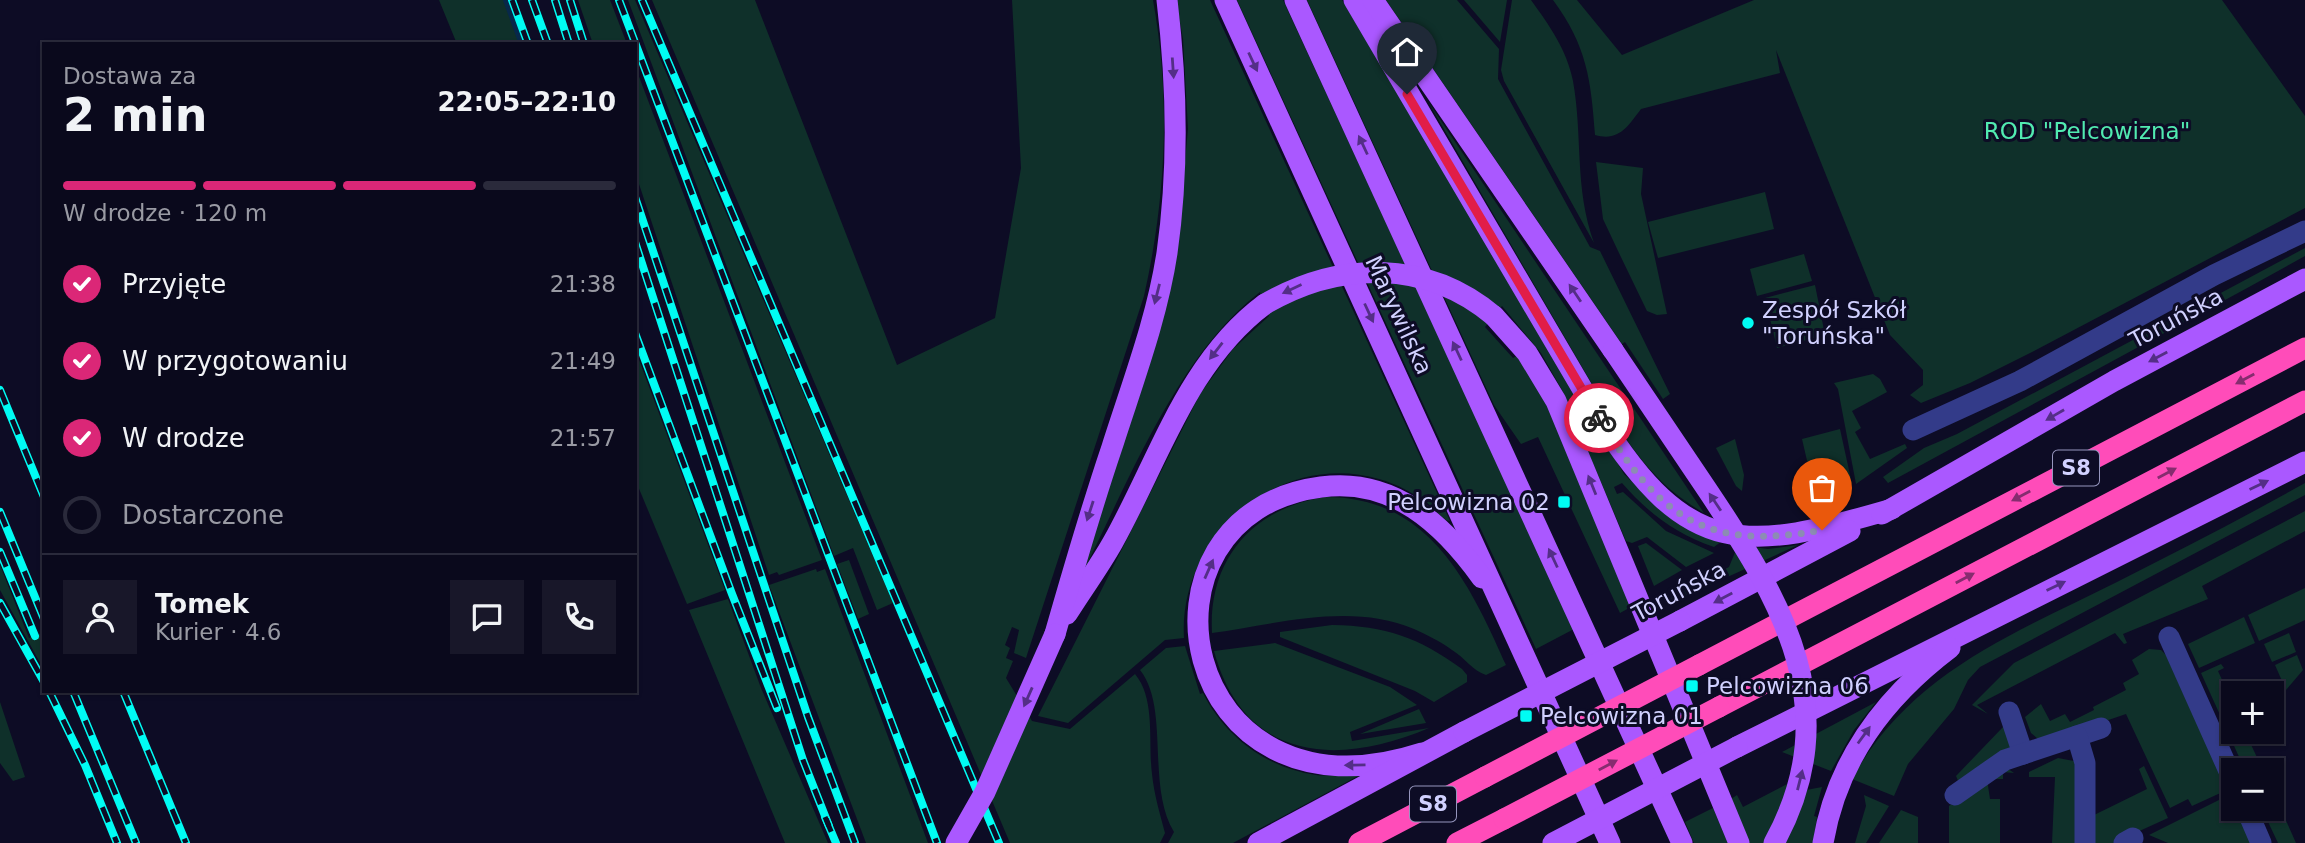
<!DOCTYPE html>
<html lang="pl">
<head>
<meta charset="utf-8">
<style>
  body { margin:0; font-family:"DejaVu Sans",sans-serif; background:#181729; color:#f1f3f6; height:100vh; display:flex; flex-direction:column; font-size:26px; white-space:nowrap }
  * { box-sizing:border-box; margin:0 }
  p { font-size:23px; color:#999aa3 }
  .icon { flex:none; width:38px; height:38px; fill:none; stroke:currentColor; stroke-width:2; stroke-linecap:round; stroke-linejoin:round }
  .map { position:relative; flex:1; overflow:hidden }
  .sheet { position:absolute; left:42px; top:42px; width:595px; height:651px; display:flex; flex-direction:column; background:#0a091c; border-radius:0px; box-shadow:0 2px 5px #0004,0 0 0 2px #2a2a3b }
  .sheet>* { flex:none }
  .tools { position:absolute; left:2221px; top:681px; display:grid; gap:14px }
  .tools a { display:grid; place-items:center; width:63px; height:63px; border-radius:0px; background:#0a091c; box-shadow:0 2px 5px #0004,0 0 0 2px #2a2a3b; font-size:35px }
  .pin { position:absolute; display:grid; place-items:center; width:60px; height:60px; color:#fff; margin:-72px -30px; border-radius:50% 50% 50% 0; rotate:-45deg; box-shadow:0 0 7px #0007 }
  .pin .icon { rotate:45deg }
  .courier { position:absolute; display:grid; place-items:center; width:70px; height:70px; margin:-35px; border:5px solid #e11d48; border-radius:50%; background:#fff; color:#222; box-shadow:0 2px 9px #0007 }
  .head em { font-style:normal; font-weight:800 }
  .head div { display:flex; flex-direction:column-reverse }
  .head { display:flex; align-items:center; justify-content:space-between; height:119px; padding:0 21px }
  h1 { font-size:46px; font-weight:800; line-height:52px }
  .bar { display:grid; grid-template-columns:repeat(4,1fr); gap:10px 7px; align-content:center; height:84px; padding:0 21px }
  .bar i { height:9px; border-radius:5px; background:#2a2a3b }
  .bar .selected { background:#db2777 }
  .bar p { grid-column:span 4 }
  .line { display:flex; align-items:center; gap:18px; padding:0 21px; border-top:2px solid #2a2a3b }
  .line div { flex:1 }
  .round { display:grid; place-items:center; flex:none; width:74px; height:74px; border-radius:0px; background:#181729 }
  ol { padding:0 21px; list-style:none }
  li { display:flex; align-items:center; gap:21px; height:77px }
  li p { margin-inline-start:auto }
  li .icon { padding:7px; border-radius:50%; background:#db2777; color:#fff; stroke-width:4 }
  li:last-child { color:#999aa3 }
  li i { width:38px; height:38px; border:4px solid #2a2a3b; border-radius:50% }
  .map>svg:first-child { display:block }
</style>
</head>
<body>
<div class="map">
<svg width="2305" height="843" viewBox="0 0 2305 843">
  <rect width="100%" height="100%" fill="#0d0c25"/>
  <g fill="#0f302a">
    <polygon points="439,0 506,0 522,44 457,44"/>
    <polygon points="578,0 610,0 627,44 593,44"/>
    <polygon points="628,0 635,0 893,603 877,610 853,548 834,556"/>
    <path d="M652,0H755L897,365L995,318L1021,168L1012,0H1153C1171,99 1166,198 1144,296L1026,658L1014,653L1019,630L1012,627L1005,645L1010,648L1006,658L1013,661L1006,678L1032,721L1070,729L1135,674C1156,699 1148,743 1152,774C1154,794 1160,814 1165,833L1160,843H1010Z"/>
    <path d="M1176,0H1210L1450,521C1444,521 1437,511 1431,506C1416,494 1397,484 1379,479C1278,450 1178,537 1184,638L1165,640L1068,723L1038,716L1200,394L1233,349L1269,316L1260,292C1176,356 1127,486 1079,580L1177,248L1188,129L1183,39Z"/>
    <polygon points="1237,0 1283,0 1574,629 1536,649"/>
    <path d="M1307,0H1342L1624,474L1660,509L1722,541L1714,547C1676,534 1648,513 1622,483L1614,487L1617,494L1623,492L1666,531L1714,553L1686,567L1647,537L1632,543L1626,541L1562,390L1541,353L1502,306L1485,327L1513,358L1517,356L1548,406L1631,607L1620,613L1538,437L1521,444L1494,405Z"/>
    <polygon points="1386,0 1457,0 1499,49 1498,79 1590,247 1600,251 1670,394 1663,399 1625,342 1622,344"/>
    <polygon points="1464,0 1507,0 1500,42"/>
    <path d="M1512,0H1531C1549,25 1567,50 1573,81C1583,137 1574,187 1594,243L1504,81L1501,70Z"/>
    <path d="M1553,0H1577L1622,55L1754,0H2222L2305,116V208L2034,351L1970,383L1921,403L1910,395L1923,385V370L1890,335L1776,50L1780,73L1641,109C1628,126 1619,142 1595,135C1591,80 1587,46 1553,0Z"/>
    <polygon points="635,66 822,560 779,575 777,572 769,575 635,172"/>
    <path d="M1427,100L1704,513C1661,488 1642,462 1614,422Z"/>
    <polygon points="1596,162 1643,168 1641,194 1667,314 1657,315 1647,311 1619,253 1603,219"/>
    <polygon points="1765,192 1774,229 1658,258 1648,222"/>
    <polygon points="2305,248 2305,256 2249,287 1888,483 1883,477 1924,448 1957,434"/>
    <polygon points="1804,254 1812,281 1757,296 1750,269"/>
    <polygon points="1815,285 1825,335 1777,348 1765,298"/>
    <polygon points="635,349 725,590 687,604 635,479"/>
    <polygon points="1873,374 1880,379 1887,392 1852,411 1861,428 1855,432 1870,459 1905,444 1907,448 1856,484 1838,389 1834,383"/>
    <polygon points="1840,429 1852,484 1815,495 1802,439"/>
    <polygon points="1735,439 1744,475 1742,491 1736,486 1716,448"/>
    <path d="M2305,483V495L1980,667L1968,680L1954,709L1908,764L1894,796L1852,779C1910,673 2015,633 2117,582C2180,550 2243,518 2305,483Z"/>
    <path d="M1326,497C1429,497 1469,582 1506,665L1486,675C1473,671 1464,657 1452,650C1440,641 1427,635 1414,629C1351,602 1277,624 1212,633C1208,561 1251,508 1326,497Z"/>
    <polygon points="2305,511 2305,531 2202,586 2208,599 2123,634 2127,643 2124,644 2115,633 1977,705 1988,714 1972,705 2014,663"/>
    <polygon points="1646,543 1682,570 1654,586 1638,546"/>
    <polygon points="1738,545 1768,549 1798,545 1672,602 1670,598 1729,567"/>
    <polygon points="849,560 869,614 858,619 837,564"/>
    <polygon points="0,565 29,638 40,634 44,643 44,670 0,590"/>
    <polygon points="816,569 817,572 825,569 928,843 866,843 769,585"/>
    <polygon points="2305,588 2305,620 2259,641 2248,615"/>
    <polygon points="728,599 761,688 828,843 785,843 689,610"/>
    <polygon points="2244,617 2255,643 2199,668 2188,644"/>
    <path d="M1332,625C1386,626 1418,637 1462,669L1467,675V682L1434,702L1415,691L1280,637V632Z"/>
    <polygon points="2289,633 2296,652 2272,662 2264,644"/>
    <path d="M1275,643L1390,687L1417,705L1350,732L1352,741L1429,728C1337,767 1244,762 1214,651Z"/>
    <path d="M1185,646L1200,694L1203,693C1225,737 1267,768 1316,775C1329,777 1348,772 1358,776L1233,843H1168L1174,832C1146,786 1170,708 1140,670L1166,648Z"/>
    <polygon points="2149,649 2161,650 2166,655 2227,790 2192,806 2188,799 2170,808 2126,714 2082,729 2038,739 2031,733 2025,717 2041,704 2050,721 2065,714 2070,722 2094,710 2093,707 2126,690 2123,683 2139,674 2132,660"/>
    <polygon points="2297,655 2303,670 2286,690 2275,665"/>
    <polygon points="2221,664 2224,668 2218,671 2233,704 2233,732 2245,732 2263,770 2245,770 2201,673"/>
    <polygon points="0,702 25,777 13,781 0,763"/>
    <polygon points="1876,702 1854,730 1831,771 1782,752"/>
    <polygon points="1419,709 1426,723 1360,734"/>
    <polygon points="2004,726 2011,730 2010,750 1960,785 1956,776"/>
    <polygon points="2058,758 2079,762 2078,843 2052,843 2055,777 2029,777 2029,772"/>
    <polygon points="2004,766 2014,773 2003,772 2003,779 1987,779 1990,799 2000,799 2000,843 1949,843 1949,806"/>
    <polygon points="2144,766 2168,818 2113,843 2092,843 2090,817 2147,789 2139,769"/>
    <polygon points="1791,782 1796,792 1822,787 1814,816 1817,817 1813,843 1749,843 1731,799 1737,795 1743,807"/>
    <polygon points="2272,789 2296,843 2278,843 2262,809 2272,808"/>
    <polygon points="1864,795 1889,806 1866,843 1855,843 1866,806"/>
    <polygon points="2229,795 2251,843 2168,843 2149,835"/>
    <polygon points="1713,808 1728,843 1694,843 1685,822"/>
    <polygon points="1901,810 1918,817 1918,843 1879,843"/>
  </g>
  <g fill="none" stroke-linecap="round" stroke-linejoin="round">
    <polyline stroke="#07284a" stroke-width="6" points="506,0 522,44"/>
    <g stroke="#333b89" stroke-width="21">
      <polyline points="1913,430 2020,381 2214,275 2305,231"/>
      <polyline points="2169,637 2233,780"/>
      <polyline points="2009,712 2023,754"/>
      <polyline points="2077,736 2101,728"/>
      <polyline points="1955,795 2005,760 2077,736 2085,763 2085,843"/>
      <polyline points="2246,808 2261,843"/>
      <polyline points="2124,843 2133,838"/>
    </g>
    <g stroke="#aa58ff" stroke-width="21">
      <polyline points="1225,0 1610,843"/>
      <polyline points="1295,0 1682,843"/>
      <path d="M1354,0L1600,419C1688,559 1745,552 1892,509"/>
      <polyline points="1373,0 1613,350"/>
      <polyline points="1494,316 1527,353 1556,401 1739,843"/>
      <polyline points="1882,514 2114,381 2305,279"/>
      <path d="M1067,614C1082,590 1099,567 1113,542C1159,460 1187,362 1265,304"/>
      <polyline points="1680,621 1850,531"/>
      <path d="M1055,634C1073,571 1091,509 1112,447C1132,384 1157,319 1167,253C1179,169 1177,84 1167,0"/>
      <polyline points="1737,747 2305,462"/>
      <path d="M1422,753C1176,833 1118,514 1321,487C1393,477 1443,524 1482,578"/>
      <polyline points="1258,843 1464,732"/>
      <path d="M1823,843C1837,760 1884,698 1950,648"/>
    </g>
    <g stroke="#ff4cb9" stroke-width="21">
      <polyline points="1699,665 2305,348"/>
      <polyline points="1719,707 2305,401"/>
      <polyline points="1359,843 1485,777"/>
      <polyline points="1457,843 1504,819"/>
    </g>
    <g stroke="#00fcf3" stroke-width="8">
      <g id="rail">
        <polyline points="512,0 528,44"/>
        <polyline points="532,0 548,44"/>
        <polyline points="555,0 569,44"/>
        <polyline points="570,0 584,44"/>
        <polyline points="619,0 937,843"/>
        <polyline points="642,0 999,843"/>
        <polyline points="635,197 808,717 855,843"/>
        <polyline points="635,242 803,760 829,826"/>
        <polyline points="635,333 732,594 777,708"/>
        <polyline points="0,390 44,497"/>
        <polyline points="0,512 44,619"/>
        <polyline points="0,552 35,636"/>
        <polyline points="0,603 44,682"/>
        <polyline points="49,691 85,765 117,843"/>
        <polyline points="73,691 136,843"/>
        <polyline points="123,691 186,843"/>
        <polyline points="825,817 836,843"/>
      </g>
    </g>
    <use href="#rail" stroke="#0d0c25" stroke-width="5" stroke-dasharray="16" stroke-linecap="butt"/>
    <g stroke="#aa58ff" stroke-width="21">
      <path d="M1265,304C1339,261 1426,259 1494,316"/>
      <path d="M1613,350C1645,397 1676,444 1708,491C1783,603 1847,710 1774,843"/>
      <polyline points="1464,732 1680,621"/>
      <polyline points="956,843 985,792 1055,634"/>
      <polyline points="1553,843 1737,747"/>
    </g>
    <g stroke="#ff4cb9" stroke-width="21">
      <polyline points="1485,777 1699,665"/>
      <polyline points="1504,819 1719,707"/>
    </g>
  </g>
  <defs><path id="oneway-solid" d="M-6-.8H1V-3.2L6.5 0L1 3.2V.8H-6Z" transform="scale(1.75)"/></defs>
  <g fill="#542e87">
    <use href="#oneway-solid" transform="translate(1253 62) rotate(65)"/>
    <use href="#oneway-solid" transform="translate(1173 68) rotate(86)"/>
    <use href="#oneway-solid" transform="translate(1363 145) rotate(-115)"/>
    <use href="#oneway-solid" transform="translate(1292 289) rotate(155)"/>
    <use href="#oneway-solid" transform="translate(1575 293) rotate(-124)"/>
    <use href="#oneway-solid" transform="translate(1157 294) rotate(104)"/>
    <use href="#oneway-solid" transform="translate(1369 313) rotate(65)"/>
    <use href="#oneway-solid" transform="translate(1216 351) rotate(128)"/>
    <use href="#oneway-solid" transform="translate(1457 351) rotate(-115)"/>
    <use href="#oneway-solid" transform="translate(2158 357) rotate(152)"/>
    <use href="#oneway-solid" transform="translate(2055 415) rotate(150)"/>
    <use href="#oneway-solid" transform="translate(1592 485) rotate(-112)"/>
    <use href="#oneway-solid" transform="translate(2259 485) rotate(-26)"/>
    <use href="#oneway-solid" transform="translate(1715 502) rotate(-124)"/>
    <use href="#oneway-solid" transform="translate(1090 511) rotate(108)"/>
    <use href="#oneway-solid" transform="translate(1553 558) rotate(-115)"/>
    <use href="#oneway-solid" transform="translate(1209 569) rotate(-66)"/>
    <use href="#oneway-solid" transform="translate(2056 586) rotate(-26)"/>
    <use href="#oneway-solid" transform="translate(1723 598) rotate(152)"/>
    <use href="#oneway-solid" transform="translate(1028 697) rotate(114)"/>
    <use href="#oneway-solid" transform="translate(1864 735) rotate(-54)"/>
    <use href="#oneway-solid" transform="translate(1355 765) rotate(179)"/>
    <use href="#oneway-solid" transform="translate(1800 780) rotate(-76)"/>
  </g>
  <g fill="#862c6f">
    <use href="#oneway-solid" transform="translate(2245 379) rotate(152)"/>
    <use href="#oneway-solid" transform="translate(2167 473) rotate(-28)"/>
    <use href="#oneway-solid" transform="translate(2021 496) rotate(152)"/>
    <use href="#oneway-solid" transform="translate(1965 578) rotate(-28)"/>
    <use href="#oneway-solid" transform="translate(1608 765) rotate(-28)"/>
  </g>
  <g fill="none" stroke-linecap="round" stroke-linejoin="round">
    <path stroke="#8c8cb3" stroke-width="7" stroke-dasharray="0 12.6" d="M1599,418C1659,516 1704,552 1822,530"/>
    <polyline stroke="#e11d48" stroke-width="9" points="1407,94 1599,418"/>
  </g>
  <g fill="#00fcf3" stroke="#0d0c25" stroke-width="2.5">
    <circle cx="1748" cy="323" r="7"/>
    <rect x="1557" y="495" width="14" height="14" rx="3.5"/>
    <rect x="1685" y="679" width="14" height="14" rx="3.5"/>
    <rect x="1519" y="709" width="14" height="14" rx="3.5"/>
  </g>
  <g text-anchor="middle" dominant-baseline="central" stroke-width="6" stroke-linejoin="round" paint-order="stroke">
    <g fill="#0d0c25" stroke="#9696be" stroke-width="2">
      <rect x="2053" y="450.5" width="46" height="35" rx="5"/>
      <rect x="1410" y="786.5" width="46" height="35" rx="5"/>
    </g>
    <g font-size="21" font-weight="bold" fill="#d1d1ff">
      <text x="2076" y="468">S8</text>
      <text x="1433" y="804">S8</text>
    </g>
    <g font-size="23" fill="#51eab0" stroke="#0d0c25">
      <text x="2087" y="131">ROD "Pelcowizna"</text>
    </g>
    <g font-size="23" fill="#d1d1ff" stroke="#0d0c25" text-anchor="start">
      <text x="1762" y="310">Zespół Szkół<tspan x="1762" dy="26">"Toruńska"</tspan></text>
      <text x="1550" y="502" text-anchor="end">Pelcowizna 02</text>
      <text x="1706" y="686">Pelcowizna 06</text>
      <text x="1540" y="716">Pelcowizna 01</text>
    </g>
    <g font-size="23" fill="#d1d1ff" stroke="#0d0c25">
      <text transform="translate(1399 315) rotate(65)">Marywilska</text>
      <text transform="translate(2176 318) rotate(-28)">Toruńska</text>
      <text transform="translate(1679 591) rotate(-28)">Toruńska</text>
    </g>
  </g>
</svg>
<div class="tools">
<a>+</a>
<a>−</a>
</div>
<div class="pin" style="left:1822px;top:530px;background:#ea580c"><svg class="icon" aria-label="bag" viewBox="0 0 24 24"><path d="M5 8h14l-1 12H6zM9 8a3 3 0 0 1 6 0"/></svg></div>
<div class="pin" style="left:1407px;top:94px;background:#1f2937"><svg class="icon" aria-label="home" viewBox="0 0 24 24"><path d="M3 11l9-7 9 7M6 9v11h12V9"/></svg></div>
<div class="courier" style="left:1599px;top:418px"><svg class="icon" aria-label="bike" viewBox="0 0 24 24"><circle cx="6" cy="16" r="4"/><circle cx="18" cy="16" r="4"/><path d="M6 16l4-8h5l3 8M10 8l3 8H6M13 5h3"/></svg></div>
<section class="sheet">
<div class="head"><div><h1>2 min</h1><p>Dostawa za</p></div><em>22:05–22:10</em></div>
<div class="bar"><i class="selected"></i><i class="selected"></i><i class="selected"></i><i></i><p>W drodze · 120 m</p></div>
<ol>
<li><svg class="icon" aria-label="check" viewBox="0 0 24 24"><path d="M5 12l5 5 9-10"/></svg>Przyjęte<p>21:38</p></li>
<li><svg class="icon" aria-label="check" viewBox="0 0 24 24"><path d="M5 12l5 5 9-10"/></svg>W przygotowaniu<p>21:49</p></li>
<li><svg class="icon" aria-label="check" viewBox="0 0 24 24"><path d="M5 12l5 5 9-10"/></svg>W drodze<p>21:57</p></li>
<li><i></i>Dostarczone</li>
</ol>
<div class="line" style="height:126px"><a class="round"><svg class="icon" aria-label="person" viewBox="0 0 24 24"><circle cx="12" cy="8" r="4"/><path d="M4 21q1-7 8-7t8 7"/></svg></a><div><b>Tomek</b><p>Kurier · 4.6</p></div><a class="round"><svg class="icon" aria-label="chat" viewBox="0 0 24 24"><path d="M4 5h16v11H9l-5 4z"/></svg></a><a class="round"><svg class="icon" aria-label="phone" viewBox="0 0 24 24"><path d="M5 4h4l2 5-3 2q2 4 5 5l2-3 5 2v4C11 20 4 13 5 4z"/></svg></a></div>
</section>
</div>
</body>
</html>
